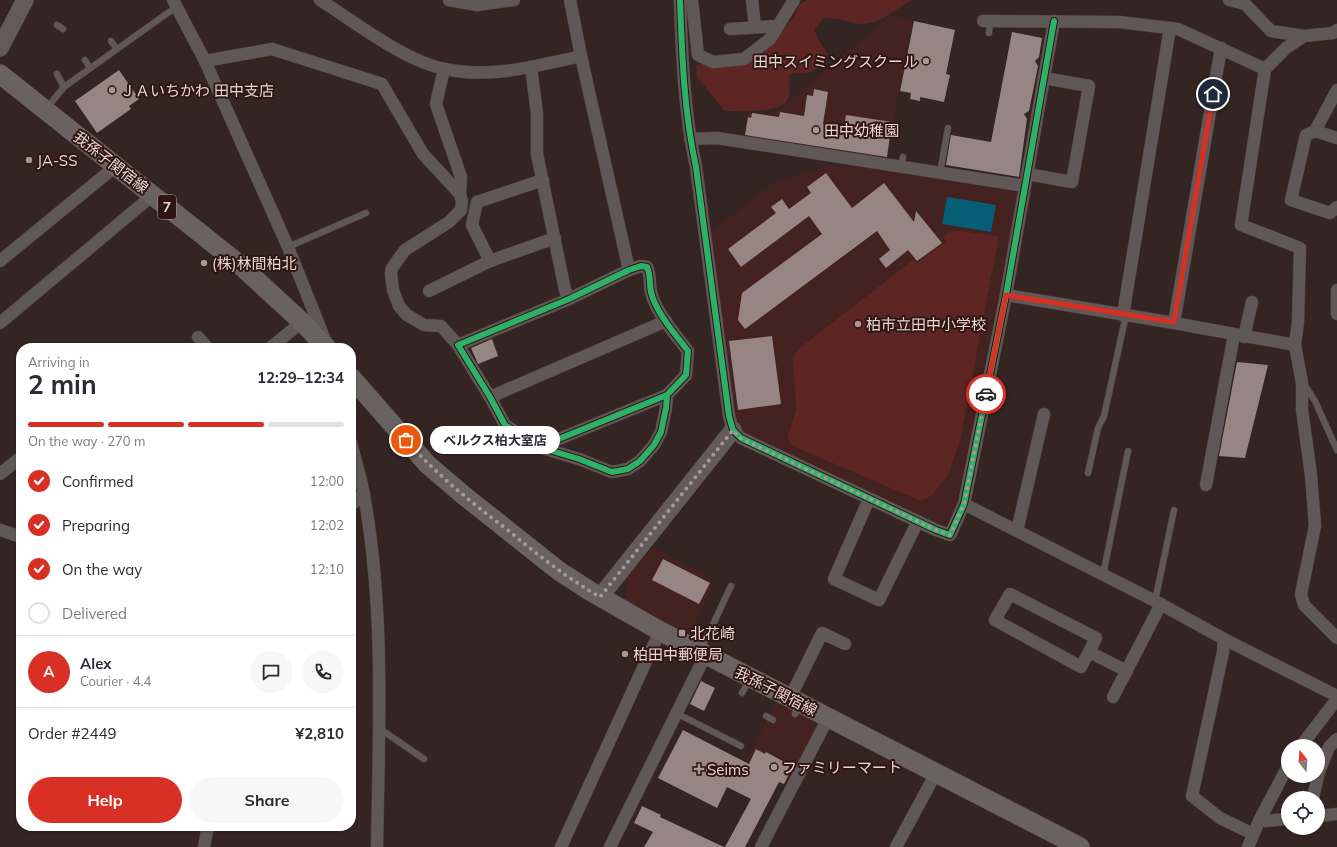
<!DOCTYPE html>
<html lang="en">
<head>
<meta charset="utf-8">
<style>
  body { margin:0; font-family:Mulish,"Noto Sans JP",sans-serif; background:#f7f7f7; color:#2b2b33; height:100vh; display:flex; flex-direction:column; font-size:15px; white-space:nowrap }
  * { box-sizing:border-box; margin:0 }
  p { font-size:13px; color:#7c7c81 }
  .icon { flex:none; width:22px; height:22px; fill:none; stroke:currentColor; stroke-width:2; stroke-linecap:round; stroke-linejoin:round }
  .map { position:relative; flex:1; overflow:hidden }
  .details { position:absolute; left:16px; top:343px; width:340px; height:488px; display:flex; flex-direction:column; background:#fff; border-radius:16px; box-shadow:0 1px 3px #0004 }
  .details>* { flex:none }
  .needle { width:26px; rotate:343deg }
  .buttons { position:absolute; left:1281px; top:739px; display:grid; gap:8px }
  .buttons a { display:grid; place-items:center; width:44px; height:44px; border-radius:50%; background:#fff; box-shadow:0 1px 3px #0004; font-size:20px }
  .pin { position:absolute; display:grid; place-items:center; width:34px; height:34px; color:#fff; margin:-17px; border:2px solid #fff; border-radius:50%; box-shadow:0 1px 4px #0007 }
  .courier { position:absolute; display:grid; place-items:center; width:40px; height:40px; margin:-20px; border:3px solid #d93025; border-radius:50%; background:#fff; color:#222; box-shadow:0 1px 5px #0007 }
  .bubble { position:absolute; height:28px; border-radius:14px; background:#fff; box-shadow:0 1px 3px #0004; font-size:13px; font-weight:700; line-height:28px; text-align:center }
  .head em { font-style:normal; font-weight:700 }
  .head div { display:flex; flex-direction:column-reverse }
  .head { display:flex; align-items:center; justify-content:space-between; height:68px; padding:0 12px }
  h1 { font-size:26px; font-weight:700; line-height:30px }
  .bar { display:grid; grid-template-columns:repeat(4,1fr); gap:6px 4px; align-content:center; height:48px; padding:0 12px }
  .bar i { height:5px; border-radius:3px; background:#e1e1e2 }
  .bar .current { background:#d93025 }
  .bar p { grid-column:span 4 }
  .line { display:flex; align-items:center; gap:10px; padding:0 12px; border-top:1px solid #e1e1e2 }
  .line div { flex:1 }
  .round { display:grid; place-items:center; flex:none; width:42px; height:42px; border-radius:21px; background:#f7f7f7 }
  ol { padding:0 12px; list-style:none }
  li { display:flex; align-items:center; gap:12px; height:44px }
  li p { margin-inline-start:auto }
  li .icon { padding:4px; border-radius:50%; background:#d93025; color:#fff; stroke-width:4 }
  li:last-child { color:#7c7c81 }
  li i { width:22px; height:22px; border:2px solid #e1e1e2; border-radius:50% }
  .action { display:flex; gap:8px; margin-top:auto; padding:8px 12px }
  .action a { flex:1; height:46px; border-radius:24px; background:#d93025; color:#fff; font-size:16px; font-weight:700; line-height:46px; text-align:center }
  .action a+a { background:#f7f7f7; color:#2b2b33 }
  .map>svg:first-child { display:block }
</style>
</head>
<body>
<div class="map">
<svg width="1337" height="847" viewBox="0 0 1337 847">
  <rect width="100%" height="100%" fill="#342523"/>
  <g fill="#432220">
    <polygon points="891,16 913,19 886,158 746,136 749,112 766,114 781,109 833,63"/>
    <polygon points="844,161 1015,189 1019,198 959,500 949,524 941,526 761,445 738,428 734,415 710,233 772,184 829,165 844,166"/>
    <polygon points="653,547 713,578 711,580 714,582 689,635 626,602 627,594 625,583 622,580"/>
    <polygon points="777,701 821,723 788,787 743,766"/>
  </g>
  <g fill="#5d2622">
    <path d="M808,0H912C897,8 879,25 861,24C847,23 841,17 824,18L815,28C815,41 825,45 828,57C823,62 818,70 810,72C803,74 797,72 790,74C788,82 791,89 789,97C785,114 739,111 725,111L697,77L696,65C711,62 736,66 748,62C767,56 780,33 792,20C800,12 793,5 808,0Z"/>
    <polygon points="952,230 999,236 960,440 948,475 931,496 921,501 793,446 787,438 796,410 793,356 800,348 913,260 917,263 946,242 943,237"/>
  </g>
  <polygon fill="#055e76" points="947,197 996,205 991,232 942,224"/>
  <g fill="#968582">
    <polygon points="914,21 955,30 946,74 950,75 944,102 920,97 920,101 910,99 911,93 900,91"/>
    <polygon points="1012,32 1042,38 1039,57 1035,61 1038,66 1029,111 1024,114 1027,119 1019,177 946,165 951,135 991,142"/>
    <polygon points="119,70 139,99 129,106 131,109 97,133 75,101"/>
    <polygon points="814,89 828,92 823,124 844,127 846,115 892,122 887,157 745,135 748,117 751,118 752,113 779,117 780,112 804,116 807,95 813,96"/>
    <polygon points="826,173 852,208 884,183 914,222 916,211 942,243 917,261 908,250 886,268 879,259 890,250 877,231 745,329 738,320 742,293 822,234 809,216 741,267 728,249 776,213 771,207 782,199 789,209 811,193 807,187"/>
    <polygon points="772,336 781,404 738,410 729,341"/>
    <polygon points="492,339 498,356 478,364 471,348"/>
    <polygon points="1237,362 1268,365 1245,458 1219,456"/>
    <polygon points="663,559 710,583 699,604 652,580"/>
    <polygon points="701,681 715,688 704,711 690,704"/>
    <polygon points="683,730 749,764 756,749 765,754 766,752 790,765 787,771 790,772 784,784 779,782 745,847 725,847 751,799 727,787 717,808 658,778"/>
    <polygon points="642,806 661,815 660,817 724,847 644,847 653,832 634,823"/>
  </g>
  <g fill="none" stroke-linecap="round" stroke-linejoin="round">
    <g stroke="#4f4241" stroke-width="7">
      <g id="lane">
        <polyline points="57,25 63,29"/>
        <polyline points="989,33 990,21"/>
        <polyline points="111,41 117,49"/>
        <polyline points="85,60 90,68"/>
        <polyline points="57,74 64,87"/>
        <polyline points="46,109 64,87 169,12 177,8"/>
        <polyline points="901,167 903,157"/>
        <polyline points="940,173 948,128"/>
        <polyline points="288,247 366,213"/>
        <polyline points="1304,384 1315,401 1337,450"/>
        <polyline points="1088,473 1098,428 1104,416 1126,315"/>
        <polyline points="1103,575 1128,451"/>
        <polyline points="1155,601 1174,510"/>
        <polyline points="701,650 731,586"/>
        <polyline points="742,693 750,679"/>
        <polyline points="676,713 741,746"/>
        <polyline points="795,714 800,705"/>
        <polyline points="766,716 773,720"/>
        <polyline points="380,732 386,733 424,759"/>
      </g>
    </g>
    <g stroke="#4f4241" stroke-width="13">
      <g id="street">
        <polyline points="173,0 205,61 288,247 325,340"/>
        <path d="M320,0C355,22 404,61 445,69C491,79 536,66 581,56"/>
        <polyline points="449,0 477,5 514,0"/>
        <polyline points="570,0 581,56 629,270"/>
        <path d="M680,0C682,56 684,112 696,167L729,416L733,430L741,438L936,530L950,535L964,504L1006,295L1054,21"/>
        <polyline points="692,0 698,55 713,62 744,59 770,39 794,0"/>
        <polyline points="752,0 755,27"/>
        <polyline points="1229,0 1245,4 1271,31 1304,36"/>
        <polyline points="983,21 1119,22 1178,29 1265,69"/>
        <polyline points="730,29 778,26"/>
        <polyline points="205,61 272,49 382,84 423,154 460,194"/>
        <polyline points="531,67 537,114 537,154 565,290 569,299"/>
        <polyline points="444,69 436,104 461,177 460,194 462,201 461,210 449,222 405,250 392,268 391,274 393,290 399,306 407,315 424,325 441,326 458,345"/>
        <polyline points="1315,131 1337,90"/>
        <polyline points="1337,138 1315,131 1306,135 1291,200 1330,213 1337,207"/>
        <polyline points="690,139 717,138 1025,186"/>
        <polyline points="1027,174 1072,182 1089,86 1044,78"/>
        <polyline points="0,261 116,166"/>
        <polyline points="490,261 472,225 477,202 543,180"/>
        <polyline points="1337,290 1337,314"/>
        <polyline points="429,291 490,261 555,238"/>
        <polyline points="1006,295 1174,323 1295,345 1302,383 1302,410 1311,475 1315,526 1301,594 1304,605 1337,638"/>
        <polyline points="1123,315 1170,28"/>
        <polyline points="0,323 153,195"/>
        <polyline points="1174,323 1221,48"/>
        <polyline points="198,337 208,348"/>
        <polyline points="1244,337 1252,302"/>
        <polyline points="1295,345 1298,322 1300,248 1241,225 1265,69 1286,48 1304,36 1333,33 1337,30"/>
        <polyline points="270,348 302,322"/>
        <polyline points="490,397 666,321"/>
        <path d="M351,442C355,460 361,477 364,495C385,611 379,730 377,847"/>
        <path d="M539,447L667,395L686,375L688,351C676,335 656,313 651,292C649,283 651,276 647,267L641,266L629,270L569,299L458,345L490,397L505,425L539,447L579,459L612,472L628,469L640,461L654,445L661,432L666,408L667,395"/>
        <polyline points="0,474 21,457"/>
        <polyline points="1206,485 1234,335"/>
        <polyline points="869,499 834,579 879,600 918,521"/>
        <polyline points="964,504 1155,601 1224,639 1223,652 1192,796 1220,818 1253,834"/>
        <polyline points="351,505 364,494"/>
        <polyline points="0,530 21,537"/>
        <polyline points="1017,531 1044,414"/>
        <polyline points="1224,639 1337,696"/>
        <polyline points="1089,652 1096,638 1010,594 995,620 1081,667 1089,652 1127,671"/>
        <polyline points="1113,697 1161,604"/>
        <polyline points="790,698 822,633 845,644"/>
        <polyline points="1301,746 1337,699"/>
        <polyline points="1318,774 1329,747 1337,739"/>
        <polyline points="1313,798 1318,776"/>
        <polyline points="1318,816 1337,814"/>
        <polyline points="1260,819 1265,821 1288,819"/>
        <polyline points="204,847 208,826"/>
        <polyline points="561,847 660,631"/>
        <polyline points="610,847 706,654"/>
        <polyline points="761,847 828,718"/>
        <polyline points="896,847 936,773"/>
        <polyline points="1248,847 1260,819 1288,766"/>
      </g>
    </g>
    <g stroke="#4f4241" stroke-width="18">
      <g id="secondary">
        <polyline points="0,48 25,0"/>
        <polyline points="600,597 733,430"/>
      </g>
    </g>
    <g stroke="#4f4241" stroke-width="20">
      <g id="primary">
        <polyline points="0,74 239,264 302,322 327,348"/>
        <polyline points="351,377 427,464 462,494 559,571 590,591 660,631 1080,847"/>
      </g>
    </g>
    <use href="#lane" stroke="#5f5857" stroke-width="6"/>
    <use href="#street" stroke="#5f5857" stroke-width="12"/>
    <use href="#secondary" stroke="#625b5a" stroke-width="17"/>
    <use href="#primary" stroke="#6a6261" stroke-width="19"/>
    <g stroke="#301613" stroke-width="8">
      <g id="cycleway">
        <path d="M680,0C682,56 684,112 696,167L729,416L733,430L741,438L936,530L950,535L964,504L1006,295L1054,21"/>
        <path d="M539,447L667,395L686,375L688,351C676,335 656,313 651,292C649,283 651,276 647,267L641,266L629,270L569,299L458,345L490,397L505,425L539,447L579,459L612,472L628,469L640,461L654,445L661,432L666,408L667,395"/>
      </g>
    </g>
    <use href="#cycleway" stroke="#2db169" stroke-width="6"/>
  </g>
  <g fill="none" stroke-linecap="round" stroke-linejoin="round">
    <path stroke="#a99795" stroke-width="4" stroke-dasharray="0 7.2" d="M406,440C437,475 472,503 509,531C538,555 567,578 600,597L733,430L740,438L936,530L950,535L964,504L986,394"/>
    <polyline stroke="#d93025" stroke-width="5" points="986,394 1006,295 1174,322 1213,94"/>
  </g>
  <g fill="#a99795" stroke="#301613" stroke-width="1.5">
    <circle cx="926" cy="61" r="4"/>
    <circle cx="112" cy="90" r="4"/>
    <circle cx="816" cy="130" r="4"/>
    <circle cx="29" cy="160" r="4"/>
    <circle cx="204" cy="263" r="4"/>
    <circle cx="858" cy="324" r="4"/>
    <rect x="678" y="629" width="8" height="8" rx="2"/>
    <circle cx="625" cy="654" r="4"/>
    <circle cx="774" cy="767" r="4"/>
    <path d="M697 763h4v4h4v4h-4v4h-4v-4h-4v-4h4z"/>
  </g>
  <g text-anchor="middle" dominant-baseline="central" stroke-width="4" stroke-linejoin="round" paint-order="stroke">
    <rect fill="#301613" stroke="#b19b99" stroke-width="1" x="158" y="195" width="18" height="24" rx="3"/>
    <g font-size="14" font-weight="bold" fill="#e8d4d2">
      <text x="167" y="207">7</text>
    </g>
    <g font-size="15" fill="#e8d4d2" stroke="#301613" text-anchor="start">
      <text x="918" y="61" text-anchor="end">田中スイミングスクール</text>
      <text x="120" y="90">ＪＡいちかわ 田中支店</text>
      <text x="824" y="130">田中幼稚園</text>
      <text x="37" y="160">JA-SS</text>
      <text x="212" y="263">(株)林間柏北</text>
      <text x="866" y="324">柏市立田中小学校</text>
      <text x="690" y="633">北花崎</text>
      <text x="633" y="654">柏田中郵便局</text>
      <text x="782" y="767">ファミリーマート</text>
      <text x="707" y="769">Seims</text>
    </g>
    <g font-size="15" fill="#e8d4d2" stroke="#301613">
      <text transform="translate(111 162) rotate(38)">我孫子関宿線</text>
      <text transform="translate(776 691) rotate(27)">我孫子関宿線</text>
    </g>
  </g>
</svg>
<div class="buttons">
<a><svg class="needle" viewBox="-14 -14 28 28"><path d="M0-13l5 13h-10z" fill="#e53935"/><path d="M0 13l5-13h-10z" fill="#7c7c81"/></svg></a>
<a><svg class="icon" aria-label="locate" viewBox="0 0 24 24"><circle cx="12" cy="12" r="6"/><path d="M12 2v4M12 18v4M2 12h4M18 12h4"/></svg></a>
</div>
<div class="pin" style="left:406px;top:440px;background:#ea580c"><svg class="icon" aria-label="bag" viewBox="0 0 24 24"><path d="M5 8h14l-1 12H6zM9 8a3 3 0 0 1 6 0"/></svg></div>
<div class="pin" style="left:1213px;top:94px;background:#1f2937"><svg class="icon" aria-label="home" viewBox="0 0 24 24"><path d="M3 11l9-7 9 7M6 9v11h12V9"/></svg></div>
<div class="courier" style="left:986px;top:394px"><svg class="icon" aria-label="car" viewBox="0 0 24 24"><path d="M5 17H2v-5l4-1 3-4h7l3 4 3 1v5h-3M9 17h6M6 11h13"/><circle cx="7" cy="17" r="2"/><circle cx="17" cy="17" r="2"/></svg></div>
<div class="bubble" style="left:430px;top:426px;width:130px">ベルクス柏大室店</div>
<section class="details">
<div class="head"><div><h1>2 min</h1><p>Arriving in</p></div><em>12:29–12:34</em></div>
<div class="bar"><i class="current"></i><i class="current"></i><i class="current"></i><i></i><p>On the way · 270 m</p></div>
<ol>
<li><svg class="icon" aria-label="check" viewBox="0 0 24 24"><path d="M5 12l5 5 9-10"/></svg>Confirmed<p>12:00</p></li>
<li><svg class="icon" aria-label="check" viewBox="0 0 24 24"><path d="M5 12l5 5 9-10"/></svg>Preparing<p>12:02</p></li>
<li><svg class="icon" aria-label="check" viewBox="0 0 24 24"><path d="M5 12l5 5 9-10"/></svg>On the way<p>12:10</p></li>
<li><i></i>Delivered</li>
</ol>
<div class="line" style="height:72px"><b class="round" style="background:#d93025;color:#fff">A</b><div><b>Alex</b><p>Courier · 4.4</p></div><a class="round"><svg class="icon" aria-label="chat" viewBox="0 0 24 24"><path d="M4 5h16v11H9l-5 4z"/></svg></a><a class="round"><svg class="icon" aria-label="phone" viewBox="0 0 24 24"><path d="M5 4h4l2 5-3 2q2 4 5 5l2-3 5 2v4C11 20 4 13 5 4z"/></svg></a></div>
<div class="line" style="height:52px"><div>Order #2449</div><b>¥2,810</b></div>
<div class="action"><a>Help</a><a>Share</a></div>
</section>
</div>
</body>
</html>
